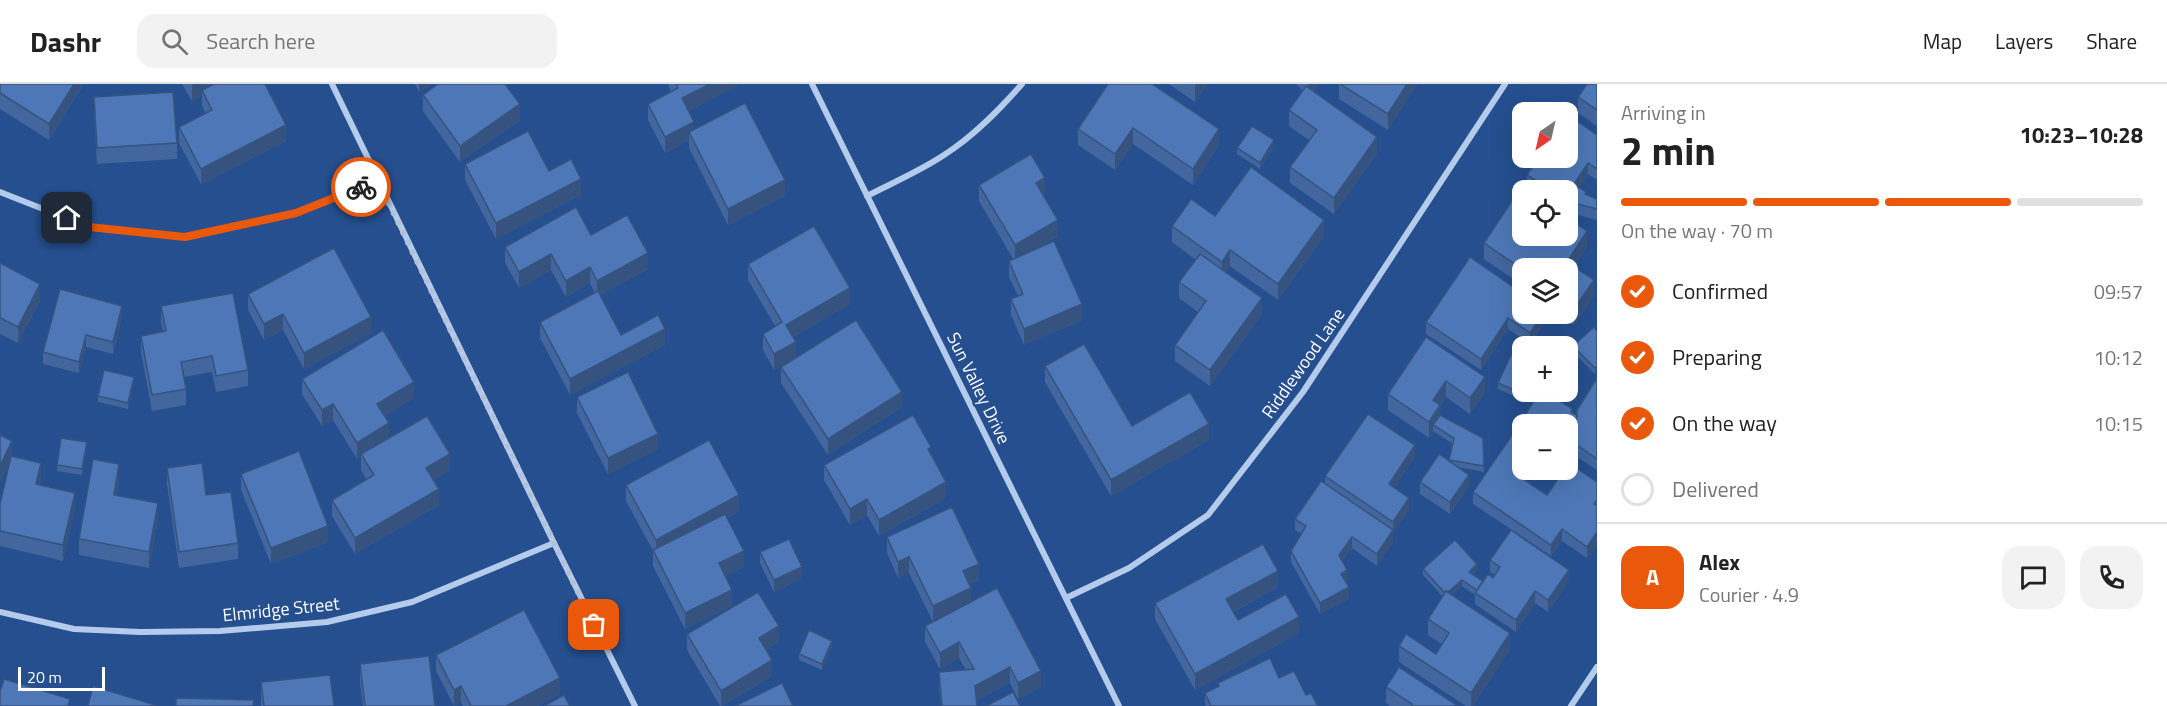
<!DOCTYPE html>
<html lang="en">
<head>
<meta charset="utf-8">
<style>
  body { margin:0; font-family:"Titillium Web",sans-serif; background:#f2f2f2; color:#222; height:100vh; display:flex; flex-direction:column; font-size:22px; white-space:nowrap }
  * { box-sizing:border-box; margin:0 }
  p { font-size:20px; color:#767676 }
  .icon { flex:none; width:33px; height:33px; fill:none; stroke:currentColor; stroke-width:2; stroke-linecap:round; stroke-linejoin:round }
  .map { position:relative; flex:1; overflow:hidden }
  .drawer { display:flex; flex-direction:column; background:#fff; width:570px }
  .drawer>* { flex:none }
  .needle { width:39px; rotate:214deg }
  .tools { position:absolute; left:1512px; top:18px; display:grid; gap:12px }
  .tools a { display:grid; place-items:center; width:66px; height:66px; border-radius:12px; background:#fff; box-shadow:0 6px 24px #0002; font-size:30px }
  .scale { position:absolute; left:18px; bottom:15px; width:87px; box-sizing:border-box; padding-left:6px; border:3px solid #fff; border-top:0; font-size:16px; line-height:21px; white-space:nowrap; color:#fff; -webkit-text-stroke:4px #254f8f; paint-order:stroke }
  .pin { position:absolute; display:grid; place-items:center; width:51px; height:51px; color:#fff; margin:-26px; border-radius:12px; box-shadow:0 3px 9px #0006 }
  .courier { position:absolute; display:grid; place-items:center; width:60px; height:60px; margin:-30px; border:4px solid #ea580c; border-radius:50%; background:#fff; color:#222; box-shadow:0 2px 8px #0007 }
  .summary em { font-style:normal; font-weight:700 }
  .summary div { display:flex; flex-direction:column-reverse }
  .summary { display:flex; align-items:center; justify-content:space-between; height:102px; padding:0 24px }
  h1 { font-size:39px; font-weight:700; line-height:45px }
  .bar { display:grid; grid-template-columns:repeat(4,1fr); gap:9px 6px; align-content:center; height:72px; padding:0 24px }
  .bar i { height:8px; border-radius:4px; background:#e0e0e0 }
  .bar .on { background:#ea580c }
  .bar p { grid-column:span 4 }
  .line { display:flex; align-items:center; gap:15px; padding:0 24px; border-top:2px solid #e0e0e0 }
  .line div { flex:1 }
  .round { display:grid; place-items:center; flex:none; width:63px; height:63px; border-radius:18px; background:#f2f2f2 }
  ol { padding:0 24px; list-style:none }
  li { display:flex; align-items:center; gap:18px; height:66px }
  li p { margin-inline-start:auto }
  li .icon { padding:6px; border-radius:50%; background:#ea580c; color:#fff; stroke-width:4 }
  li:last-child { color:#767676 }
  li i { width:33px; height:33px; border:3px solid #e0e0e0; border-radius:50% }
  header { display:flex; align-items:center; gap:36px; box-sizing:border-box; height:84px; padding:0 30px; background:#fff; border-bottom:2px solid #e0e0e0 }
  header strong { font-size:28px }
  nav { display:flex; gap:33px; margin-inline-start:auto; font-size:21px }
  .search { width:420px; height:54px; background:#f2f2f2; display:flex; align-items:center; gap:15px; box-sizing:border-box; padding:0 21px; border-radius:18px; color:#767676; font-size:22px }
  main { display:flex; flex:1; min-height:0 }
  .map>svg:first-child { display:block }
</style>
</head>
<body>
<header>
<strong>Dashr</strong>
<div class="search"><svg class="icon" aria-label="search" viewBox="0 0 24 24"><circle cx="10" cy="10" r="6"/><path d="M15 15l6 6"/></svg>Search here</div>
<nav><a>Map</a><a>Layers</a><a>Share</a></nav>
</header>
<main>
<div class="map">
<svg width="1597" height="622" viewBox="0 0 1597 622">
  <rect width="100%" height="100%" fill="#254f8f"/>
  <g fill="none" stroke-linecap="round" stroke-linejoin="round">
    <g stroke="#b5cbeb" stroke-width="6">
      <polyline points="332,0 554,459 635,622"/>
      <polyline points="812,0 1119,622"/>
      <polyline points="0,108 89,143 185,153 296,129 377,97"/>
      <path d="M867,112C892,99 920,87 944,71C974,52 999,26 1022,0"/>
      <polyline points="1066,514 1129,484 1208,431 1303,308 1505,0"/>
      <polyline points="0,528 74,545 140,548 220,547 327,538 412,518 554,459"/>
      <polyline points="1571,622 1597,583"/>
    </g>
  </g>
  <g fill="#42669d">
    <polygon points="0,0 84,0 49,56 0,25"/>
    <polygon points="182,0 265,0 286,57 201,100 179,59 179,43 206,29 202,22 202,11 192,17"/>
    <polygon points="415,0 433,0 419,8"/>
    <polygon points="668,0 737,0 737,2 688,27 694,46 785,112 728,141 689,64 689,56 665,69 648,36 648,20 671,8"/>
    <polygon points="1108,0 1219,61 1193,101 1133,60 1115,86 1078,61 1078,45"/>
    <polygon points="1169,0 1208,0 1195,18"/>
    <polygon points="1296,0 1319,0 1313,7 1377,69 1334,130 1290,99 1290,83 1309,56 1289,42 1289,26 1303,7"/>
    <polygon points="1338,0 1417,0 1388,46 1339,15 1339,1"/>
    <polygon points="1597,0 1597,42 1578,29 1578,13"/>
    <polygon points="423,11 520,36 460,78 423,27"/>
    <polygon points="94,13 177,59 177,75 97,80 94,29"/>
    <polygon points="1597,51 1597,96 1588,90 1579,104 1586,110 1597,115 1597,136 1578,131 1576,135 1568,130 1568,106 1533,106 1527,103 1527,91"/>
    <polygon points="1274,62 1260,85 1237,70 1237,64"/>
    <polygon points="465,80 549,87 581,111 496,155 465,96"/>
    <polygon points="979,101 1045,110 1043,111 1058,152 1035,165 1082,236 1024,261 1011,231 1011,215 1018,212 1009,193 1009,177 1013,175 979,117"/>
    <polygon points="1215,132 1324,152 1278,216 1230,182 1226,188 1262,230 1210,302 1175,277 1175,261 1198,228 1179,214 1179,198 1196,176 1172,158 1172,142"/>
    <polygon points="591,151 648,185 600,211 621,251 665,261 570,311 540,254 540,238 595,209 590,199 566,213 551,186 519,204 505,179 505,163"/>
    <polygon points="1484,159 1587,163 1574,183 1594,212 1574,241 1557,230 1568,230 1568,184 1522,184 1522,201 1484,175"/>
    <polygon points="0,179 40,216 18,259 0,250"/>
    <polygon points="748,180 850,220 793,253 796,273 774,286 763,266 763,250 775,242 748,196"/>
    <polygon points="248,210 371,249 304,285 283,246 264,256 248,226"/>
    <polygon points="161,222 248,286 248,302 216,308 212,288 184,293 186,305 186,321 152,327 141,268 141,252 163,248 161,238"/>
    <polygon points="1546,230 1546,236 1530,260 1508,245 1481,286 1426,250 1426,238"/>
    <polygon points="122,233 113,270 86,263 79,289 43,280 43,268"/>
    <polygon points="1597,247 1597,288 1595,290 1573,268 1573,262"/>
    <polygon points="1426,253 1485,309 1470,330 1446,313 1440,322 1440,331 1483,354 1484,388 1458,383 1469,402 1450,430 1420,410 1420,398 1449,378 1453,360 1433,347 1429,354 1388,326 1388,310"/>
    <polygon points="1045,282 1132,342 1209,356 1111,412 1045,298"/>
    <polygon points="781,283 902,323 828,371 781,299"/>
    <polygon points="1597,294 1597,386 1577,373 1571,359 1571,354 1568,351 1568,340 1522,340 1522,349 1519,346 1519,340 1573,329 1577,331"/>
    <polygon points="302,295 414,314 384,332 389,354 450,386 433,396 439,421 355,470 332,432 332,416 367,396 361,386 361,372 357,375 333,336 322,342 302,310"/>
    <polygon points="134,299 128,325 98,318 98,312"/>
    <polygon points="1498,299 1522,308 1533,308 1528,318 1498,305"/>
    <polygon points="577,313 658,365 608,390 577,329"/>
    <polygon points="0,351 12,372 41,395 39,401 75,425 63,477 0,462 0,420 9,378 0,398"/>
    <polygon points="87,364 82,391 57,387 57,381"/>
    <polygon points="931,371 946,414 879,452 867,431 850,441 824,396 824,381"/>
    <polygon points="1415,373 1394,404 1409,426 1393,449 1393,458 1377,482 1352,464 1342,478 1347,498 1346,499 1349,515 1320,530 1291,478 1291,467 1302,450 1295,446 1295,435 1325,401 1325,392"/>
    <polygon points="167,384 238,459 238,475 179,484 167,400"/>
    <polygon points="1522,386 1529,386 1523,395 1547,411 1597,398 1597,460 1587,474 1562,457 1551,472 1473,420 1473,408"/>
    <polygon points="241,390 328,458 271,480 241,406"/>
    <polygon points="119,396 117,412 158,435 149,484 79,471 79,455"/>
    <polygon points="626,401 739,427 727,434 744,483 725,492 732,522 685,545 653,482 653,467 626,417"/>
    <polygon points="887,453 979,496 969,500 971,518 1041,603 1018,615 1010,599 976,617 977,622 941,622 939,604 939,588 966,586 959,574 940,585 925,558 925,542 933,538 909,489 898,494 887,469"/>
    <polygon points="760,468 802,494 774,508 760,479"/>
    <polygon points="1490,476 1569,497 1548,528 1535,519 1516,548 1475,520 1475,511 1462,502 1452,511 1510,565 1473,622 1466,622 1399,578 1399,562 1436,570 1442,560 1428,551 1428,535 1443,513 1423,491 1423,485 1477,486 1472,491 1483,497 1493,494 1495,491 1490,488"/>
    <polygon points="1278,503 1233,528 1238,536 1299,549 1195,606 1155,535 1155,519"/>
    <polygon points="687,550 779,558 766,566 772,592 722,622 720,622 687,566"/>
    <polygon points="832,563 822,586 799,576 799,570"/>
    <polygon points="436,571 560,610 537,622 463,622 461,618 454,622 436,587"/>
    <polygon points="360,580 435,622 363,622 360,599"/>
    <polygon points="1279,594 1306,611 1318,622 1206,622 1205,621 1205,609 1218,603 1218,599"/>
    <polygon points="261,598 334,622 261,622"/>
    <polygon points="1386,603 1458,622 1390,622 1386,619"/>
  </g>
  <g fill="#36537f">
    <polygon points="74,0 84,0 49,56 49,40"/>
    <polygon points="194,0 221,0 202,6 202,11 192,17 192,1"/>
    <polygon points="419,0 433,0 419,8"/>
    <polygon points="710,0 737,0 737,2 682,30 682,14"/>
    <polygon points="1197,0 1208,0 1195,18 1195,2"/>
    <polygon points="1308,0 1319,0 1308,12"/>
    <polygon points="1407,0 1417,0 1388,46 1388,30"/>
    <polygon points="520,20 520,36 460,78 460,62"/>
    <polygon points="694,38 694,54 689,48 689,56 665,69 665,53"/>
    <polygon points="286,41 286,57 201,100 201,85"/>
    <polygon points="1133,44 1133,60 1115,86 1115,70"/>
    <polygon points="1219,45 1219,61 1193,101 1193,85"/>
    <polygon points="1377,53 1377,69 1334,130 1334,114"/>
    <polygon points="1274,56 1274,62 1260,85 1260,79"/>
    <polygon points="1588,79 1588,90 1574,112 1574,100"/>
    <polygon points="1045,94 1045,110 1036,114 1036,99"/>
    <polygon points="581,95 581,111 496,155 496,139"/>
    <polygon points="785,96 785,112 728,141 728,125"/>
    <polygon points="1578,120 1578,131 1576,135 1576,123"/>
    <polygon points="1058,136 1058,152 1015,177 1015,161"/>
    <polygon points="1324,136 1324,152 1278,216 1278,200"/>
    <polygon points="1587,147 1587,163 1568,192 1567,178"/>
    <polygon points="1230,166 1230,182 1222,194 1222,178"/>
    <polygon points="648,169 648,185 597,213 597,197"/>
    <polygon points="551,170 551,186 519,204 519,188"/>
    <polygon points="590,183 590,199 566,213 566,197"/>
    <polygon points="1594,196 1594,212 1574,241 1574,225"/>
    <polygon points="40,200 40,216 18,259 18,243"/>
    <polygon points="850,204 850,220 786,257 786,241"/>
    <polygon points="1262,214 1262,230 1210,302 1210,286"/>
    <polygon points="1082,220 1082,236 1024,261 1024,245"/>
    <polygon points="122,222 122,233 113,270 113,258"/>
    <polygon points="283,230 283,246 264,256 264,240"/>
    <polygon points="1543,230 1546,230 1546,236 1530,260 1530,249"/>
    <polygon points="371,233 371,249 304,285 304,269"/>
    <polygon points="1508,234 1508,245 1481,286 1481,275"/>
    <polygon points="665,245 665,261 570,311 570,295"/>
    <polygon points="86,251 86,263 79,289 79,278"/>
    <polygon points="796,258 796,273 774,286 774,270"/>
    <polygon points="1597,282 1597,288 1595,290 1595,284"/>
    <polygon points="134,293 134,299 128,325 128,319"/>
    <polygon points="1485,293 1485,309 1470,330 1470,314"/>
    <polygon points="1446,297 1446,313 1440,322 1440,337 1433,341 1433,347 1429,354 1429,338 1433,316"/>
    <polygon points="414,298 414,314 377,336 377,320"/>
    <polygon points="902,308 902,323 828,371 828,355"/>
    <polygon points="1530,308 1533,308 1528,318 1528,312"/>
    <polygon points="333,320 333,336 322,342 322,326"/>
    <polygon points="389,339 389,355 361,370 361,372 357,375 357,359"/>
    <polygon points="1209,340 1209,356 1111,412 1111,396"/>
    <polygon points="658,350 658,365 608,390 608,374"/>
    <polygon points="12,357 12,372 0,398 0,382"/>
    <polygon points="87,358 87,364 82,391 82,385"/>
    <polygon points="1415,361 1415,373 1389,412 1389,400"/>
    <polygon points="450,370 450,386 426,400 426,384"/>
    <polygon points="41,379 41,395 36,416 36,400"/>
    <polygon points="119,380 119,396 114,427 114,411"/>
    <polygon points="1522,383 1522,386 1529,386 1517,403 1517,391"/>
    <polygon points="1469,391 1469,402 1450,430 1450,418"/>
    <polygon points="946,398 946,414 879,452 879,436"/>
    <polygon points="439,405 439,421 355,470 355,454"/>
    <polygon points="75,409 75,425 63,477 63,461"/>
    <polygon points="739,411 739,427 656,472 656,456"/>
    <polygon points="1409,414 1409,426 1393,450 1393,438"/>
    <polygon points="867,415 867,431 850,441 850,425"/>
    <polygon points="158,419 158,435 149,484 149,468"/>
    <polygon points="328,442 328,458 271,480 271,464"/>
    <polygon points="1562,445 1562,457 1551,472 1551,461"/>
    <polygon points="1393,446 1393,458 1377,482 1377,470"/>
    <polygon points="1597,448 1597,460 1587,474 1587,463"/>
    <polygon points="1352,453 1352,464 1339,483 1339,471"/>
    <polygon points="744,467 744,483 719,495 719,479"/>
    <polygon points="909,473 909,489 898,494 898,478"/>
    <polygon points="979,480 979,496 963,503 963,487"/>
    <polygon points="1477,480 1477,486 1469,494 1469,488"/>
    <polygon points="802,483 802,494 774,508 774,496"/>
    <polygon points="1347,486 1347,498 1341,502 1341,490"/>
    <polygon points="1569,486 1569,497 1548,528 1548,516"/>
    <polygon points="1278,487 1278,503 1226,531 1226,515"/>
    <polygon points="1462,496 1462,502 1446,516 1446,510"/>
    <polygon points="1349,503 1349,515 1320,530 1320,519"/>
    <polygon points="971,504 971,520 933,538 933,522"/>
    <polygon points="732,506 732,522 685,545 685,529"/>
    <polygon points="1535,507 1535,519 1516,548 1516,536"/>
    <polygon points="1299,533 1299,549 1195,606 1195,590"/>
    <polygon points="779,542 779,558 759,570 759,554"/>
    <polygon points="1510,549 1510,565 1473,622 1471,622 1471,609"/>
    <polygon points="832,557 832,563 822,586 822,580"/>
    <polygon points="959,558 959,574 940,585 940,569"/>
    <polygon points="772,576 772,592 722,622 721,622 721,607"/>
    <polygon points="1010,583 1010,599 975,618 975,602"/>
    <polygon points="1041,587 1041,603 1018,615 1018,599"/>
    <polygon points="560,594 560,610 537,622 506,622"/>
    <polygon points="461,602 461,618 454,622 454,606"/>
  </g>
  <g fill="#4d77b6" stroke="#36537f" stroke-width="1.5">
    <polygon points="0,0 74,0 49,40 0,9"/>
    <polygon points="214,0 265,0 286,41 201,85 179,43 212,26 202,6"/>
    <polygon points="438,0 505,0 520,20 460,62 423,11"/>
    <polygon points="676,0 710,0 682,14 694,38 665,53 648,20 678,4"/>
    <polygon points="1108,0 1152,0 1219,45 1193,85 1133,44 1115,70 1078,45"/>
    <polygon points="1340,0 1407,0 1388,30"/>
    <polygon points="1587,0 1597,0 1597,26 1578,13"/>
    <polygon points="1306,2 1377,53 1334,114 1290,83 1317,46 1289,26"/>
    <polygon points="173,8 177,59 97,64 94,13"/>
    <polygon points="745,19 785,96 728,125 689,48"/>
    <polygon points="1568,31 1597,51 1597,85 1588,79 1574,100 1586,108 1585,110 1597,115 1597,125 1578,120 1576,123 1568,118 1568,106 1550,106 1527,91 1538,74 1568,74"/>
    <polygon points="1252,42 1274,56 1260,79 1237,64"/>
    <polygon points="528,47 549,87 571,75 581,95 496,139 465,80"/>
    <polygon points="1031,70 1045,94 1036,99 1058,136 1015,161 979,101"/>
    <polygon points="1251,83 1324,136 1278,200 1230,166 1222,178 1172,142 1191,115 1215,132"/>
    <polygon points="1521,103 1526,106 1522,106 1522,152 1568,152 1568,134 1587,147 1567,178 1594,196 1574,225 1568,221 1568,184 1522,185 1484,159"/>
    <polygon points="576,123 591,151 627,131 648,169 597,197 590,183 566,197 551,170 519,188 505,163"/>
    <polygon points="814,142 850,204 786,241 796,258 774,270 763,250 782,238 748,180"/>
    <polygon points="1054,157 1082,220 1024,245 1011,215 1023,210 1009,177"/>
    <polygon points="334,164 371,233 304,269 283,230 264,240 248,210"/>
    <polygon points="1200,170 1262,214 1210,286 1175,261 1206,217 1179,198"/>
    <polygon points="1470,173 1522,209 1522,230 1543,230 1530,249 1508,234 1481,275 1426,238"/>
    <polygon points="0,179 40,200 18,243 0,234"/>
    <polygon points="60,205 122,222 113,258 86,251 79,278 43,268"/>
    <polygon points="598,207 621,251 658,231 665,245 570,295 540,238"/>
    <polygon points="233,209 248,286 216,292 212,272 181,278 186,305 152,311 141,252 166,247 161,222"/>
    <polygon points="856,236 902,308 828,355 781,283"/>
    <polygon points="1594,243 1597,247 1597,282 1595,284 1573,262"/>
    <polygon points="383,246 414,298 377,320 389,339 357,359 333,320 322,326 302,295"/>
    <polygon points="1426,253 1485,293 1470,314 1446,297 1433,316 1440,321 1429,338 1388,310"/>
    <polygon points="1084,260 1132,342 1190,308 1209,340 1111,396 1045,282"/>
    <polygon points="1511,271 1522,276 1522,308 1530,308 1528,312 1498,299"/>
    <polygon points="104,286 134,293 128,319 98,312"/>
    <polygon points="628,288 658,350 608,374 577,313"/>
    <polygon points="1597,294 1597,375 1577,361 1571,348 1576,337 1577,326"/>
    <polygon points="1540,308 1545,308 1573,325 1571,328 1577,331 1576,337 1572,348 1568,345 1568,340 1522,340 1522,343 1519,340"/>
    <polygon points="1368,330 1415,361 1389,400 1409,414 1393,438 1325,392"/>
    <polygon points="913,331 931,363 928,365 946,398 879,436 867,415 850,425 824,381"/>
    <polygon points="1440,331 1483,354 1484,382 1449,376 1454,354 1433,341"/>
    <polygon points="427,332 450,370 426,384 439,405 355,454 332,416 374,391 361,370"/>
    <polygon points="1514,348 1522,354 1522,383 1517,391 1547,411 1564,386 1568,386 1568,380 1569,379 1597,398 1597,416 1594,420 1597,422 1597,448 1587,463 1562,445 1551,461 1473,408"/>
    <polygon points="0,351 12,357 0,382"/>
    <polygon points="61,354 87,358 82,385 57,381"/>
    <polygon points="709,356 739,411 656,456 626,401"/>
    <polygon points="299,367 328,442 271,464 241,390"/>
    <polygon points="1439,370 1469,391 1450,418 1420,398"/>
    <polygon points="11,372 41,379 36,400 75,409 63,461 0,447 0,420"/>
    <polygon points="93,375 119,380 114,411 158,419 149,468 79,455"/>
    <polygon points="202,379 206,411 231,408 238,459 179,468 167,384"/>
    <polygon points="1321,397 1393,446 1377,470 1352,453 1339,471 1347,486 1341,490 1349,503 1320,519 1291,467 1306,442 1295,435"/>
    <polygon points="952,423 979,480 963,487 971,504 933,522 909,473 898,478 887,453"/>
    <polygon points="725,430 744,467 719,479 732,506 685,529 653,466"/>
    <polygon points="1511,446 1569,486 1548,516 1535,507 1516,536 1475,509 1488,490 1493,494 1500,483 1490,476"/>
    <polygon points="789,455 802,483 774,496 760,468"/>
    <polygon points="1455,456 1477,480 1469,488 1483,497 1477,506 1462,496 1448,508 1446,507 1445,509 1423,485"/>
    <polygon points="1263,460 1278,487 1226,515 1238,536 1286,510 1299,533 1195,590 1155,519"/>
    <polygon points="997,504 1041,587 1018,599 1010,583 975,602 977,622 942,622 939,588 974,585 959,558 940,569 925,542"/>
    <polygon points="1446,507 1510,549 1471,609 1399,562 1406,550 1436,570 1449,549 1428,535"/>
    <polygon points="758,508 779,542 759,554 772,576 721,607 687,550"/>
    <polygon points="524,526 560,594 506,622 471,622 461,602 454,606 436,571"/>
    <polygon points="809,546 832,557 822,580 799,570"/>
    <polygon points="429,572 435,622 365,622 360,580"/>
    <polygon points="1270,574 1279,594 1294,587 1306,611 1311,609 1318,622 1211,622 1205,609 1219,602 1218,599"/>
    <polygon points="1399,583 1458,622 1411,622 1412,620 1386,603"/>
    <polygon points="330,591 334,622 264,622 261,598"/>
    <polygon points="4,595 70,615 68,622 0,622 0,607"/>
    <polygon points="782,599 793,622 735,622"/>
    <polygon points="93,602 155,621 155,622 88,622"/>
    <polygon points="1013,608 1020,622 986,622"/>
    <polygon points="564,611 570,622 544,622"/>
    <polygon points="176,614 254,616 253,622 176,622"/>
  </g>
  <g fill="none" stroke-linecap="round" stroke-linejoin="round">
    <polyline stroke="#b3c1d8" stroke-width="6" stroke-dasharray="0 10.8" points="361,103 378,97 594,541"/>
    <polyline stroke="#ea580c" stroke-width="8" points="67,134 89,143 185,153 296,129 361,103"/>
  </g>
  <g text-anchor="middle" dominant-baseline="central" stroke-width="5" stroke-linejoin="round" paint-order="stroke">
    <g font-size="18" fill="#fff" stroke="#254f8f">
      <text transform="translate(1303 279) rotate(-55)">Riddlewood Lane</text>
      <text transform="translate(979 304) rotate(64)">Sun Valley Drive</text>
      <text transform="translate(281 525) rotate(-6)">Elmridge Street</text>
    </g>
  </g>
</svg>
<div class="tools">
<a><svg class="needle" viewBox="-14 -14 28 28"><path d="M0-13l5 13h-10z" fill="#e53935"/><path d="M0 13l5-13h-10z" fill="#767676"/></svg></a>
<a><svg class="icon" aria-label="locate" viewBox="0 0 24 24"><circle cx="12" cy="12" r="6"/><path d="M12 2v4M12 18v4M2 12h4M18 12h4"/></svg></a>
<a><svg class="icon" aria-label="layers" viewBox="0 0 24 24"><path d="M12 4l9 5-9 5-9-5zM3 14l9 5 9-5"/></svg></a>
<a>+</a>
<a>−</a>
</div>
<div class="scale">20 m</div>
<div class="pin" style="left:594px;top:541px;background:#ea580c"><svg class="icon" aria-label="bag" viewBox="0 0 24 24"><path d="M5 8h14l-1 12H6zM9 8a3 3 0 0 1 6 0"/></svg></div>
<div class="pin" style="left:67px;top:134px;background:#1f2937"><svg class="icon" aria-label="home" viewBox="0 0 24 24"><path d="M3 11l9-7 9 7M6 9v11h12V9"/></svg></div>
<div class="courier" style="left:361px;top:103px"><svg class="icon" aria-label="bike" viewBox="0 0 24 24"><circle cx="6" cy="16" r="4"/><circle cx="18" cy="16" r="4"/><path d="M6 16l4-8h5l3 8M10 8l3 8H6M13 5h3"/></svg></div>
</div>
<section class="drawer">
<div class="summary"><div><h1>2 min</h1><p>Arriving in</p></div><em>10:23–10:28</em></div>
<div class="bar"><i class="on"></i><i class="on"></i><i class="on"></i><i></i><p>On the way · 70 m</p></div>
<ol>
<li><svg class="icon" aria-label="check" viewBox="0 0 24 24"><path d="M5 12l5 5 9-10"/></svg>Confirmed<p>09:57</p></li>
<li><svg class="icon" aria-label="check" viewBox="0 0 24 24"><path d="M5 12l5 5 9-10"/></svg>Preparing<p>10:12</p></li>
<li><svg class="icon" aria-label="check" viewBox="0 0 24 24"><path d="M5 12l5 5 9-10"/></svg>On the way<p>10:15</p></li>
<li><i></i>Delivered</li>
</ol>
<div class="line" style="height:108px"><b class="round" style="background:#ea580c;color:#fff">A</b><div><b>Alex</b><p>Courier · 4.9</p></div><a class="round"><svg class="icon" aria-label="chat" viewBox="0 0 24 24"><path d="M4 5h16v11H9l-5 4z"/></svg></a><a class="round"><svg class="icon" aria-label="phone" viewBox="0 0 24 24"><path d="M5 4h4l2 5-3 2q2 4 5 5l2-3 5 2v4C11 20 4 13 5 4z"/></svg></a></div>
</section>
</main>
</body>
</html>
